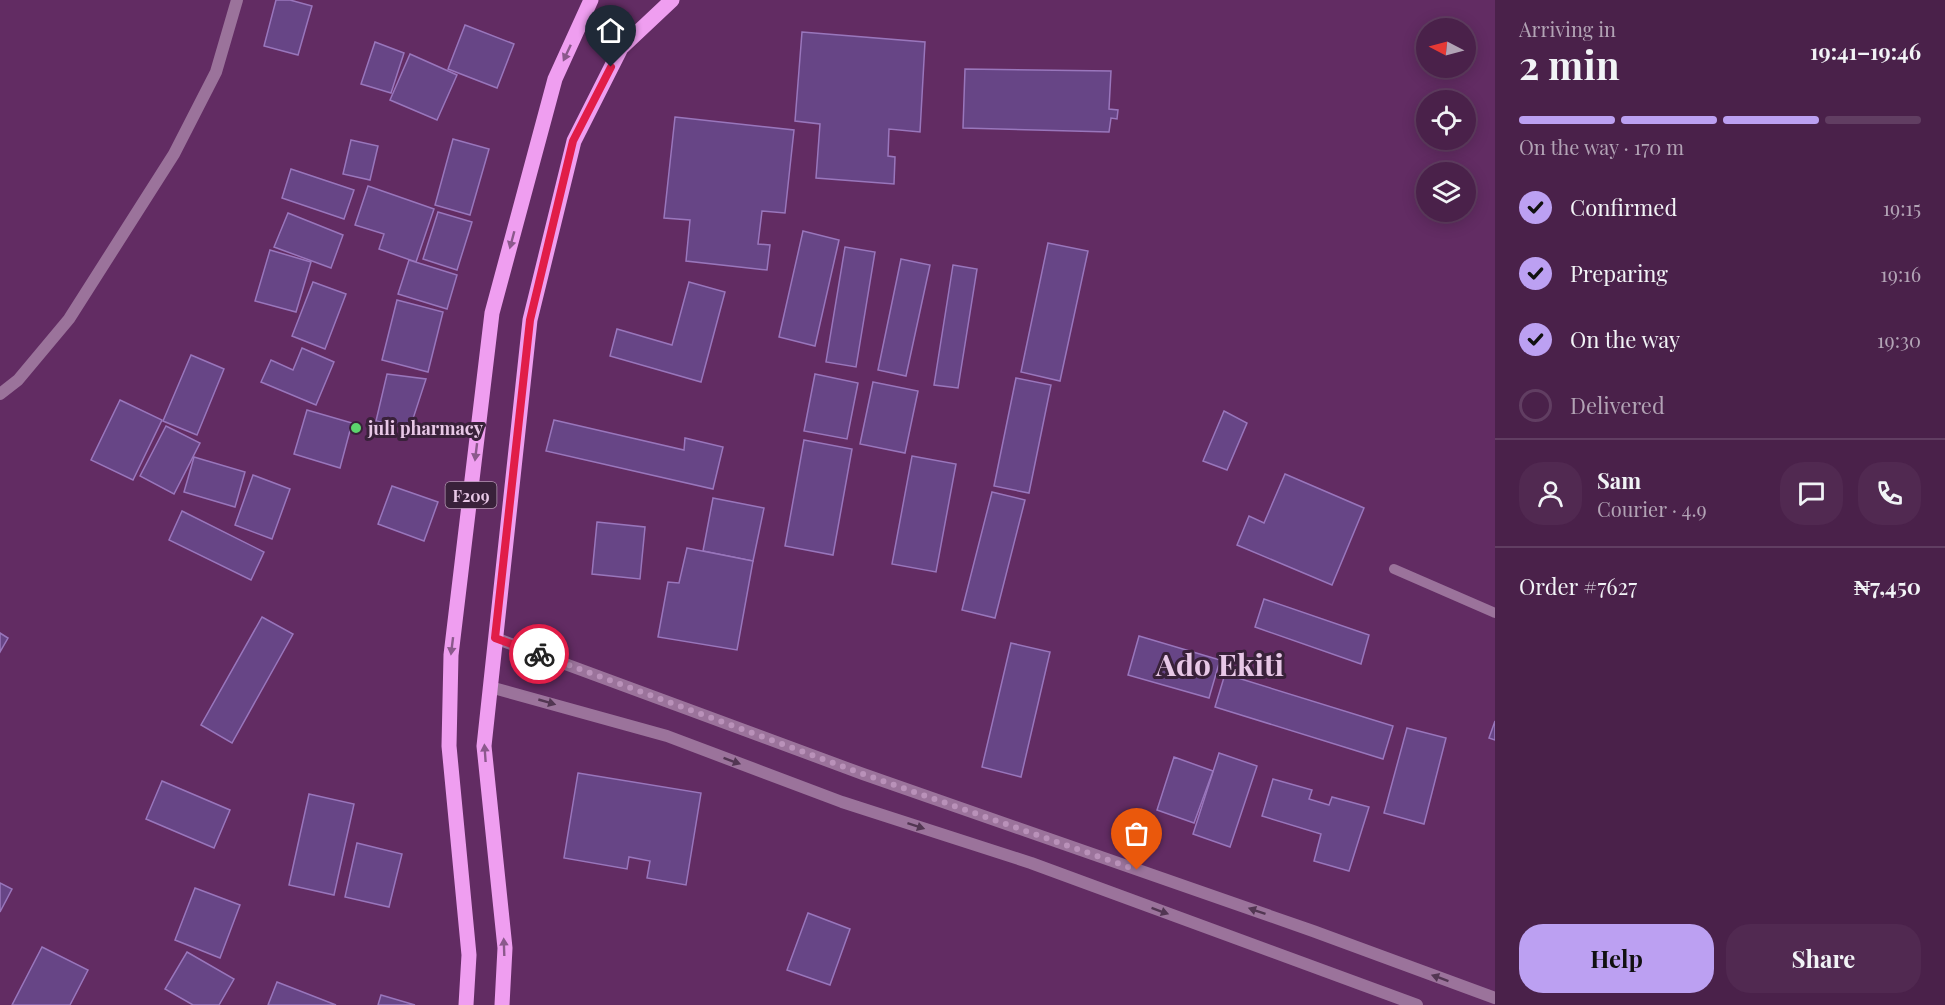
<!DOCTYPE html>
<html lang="en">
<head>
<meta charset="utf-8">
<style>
  body { margin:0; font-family:"Playfair Display",serif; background:#512951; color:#f1f3f6; height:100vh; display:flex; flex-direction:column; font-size:22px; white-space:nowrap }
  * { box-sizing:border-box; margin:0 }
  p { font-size:20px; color:#b2a3b5 }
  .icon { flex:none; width:33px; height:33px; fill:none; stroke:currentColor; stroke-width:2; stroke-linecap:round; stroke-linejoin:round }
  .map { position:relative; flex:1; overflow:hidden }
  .details { display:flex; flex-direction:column; background:#4a214a; width:450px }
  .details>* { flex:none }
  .needle { width:39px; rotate:276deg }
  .fabs { position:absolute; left:1416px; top:18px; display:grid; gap:12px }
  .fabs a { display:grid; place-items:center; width:60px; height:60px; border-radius:50%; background:#4a214a; box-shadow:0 3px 15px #0003,0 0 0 2px #613e62; font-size:30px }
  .pin { position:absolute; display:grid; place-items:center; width:51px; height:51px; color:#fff; margin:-62px -26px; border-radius:50% 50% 50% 0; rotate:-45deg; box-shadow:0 0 6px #0007 }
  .pin .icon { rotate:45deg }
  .courier { position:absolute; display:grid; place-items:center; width:60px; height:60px; margin:-30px; border:4px solid #e11d48; border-radius:50%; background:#fff; color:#222; box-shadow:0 2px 8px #0007 }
  .summary em { font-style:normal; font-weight:700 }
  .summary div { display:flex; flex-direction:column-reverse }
  .summary { display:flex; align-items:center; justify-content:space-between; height:102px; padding:0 24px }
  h1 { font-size:39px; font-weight:700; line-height:45px }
  .bar { display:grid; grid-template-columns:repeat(4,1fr); gap:9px 6px; align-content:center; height:72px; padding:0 24px }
  .bar i { height:8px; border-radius:4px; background:#613e62 }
  .bar .current { background:#bca0f2 }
  .bar p { grid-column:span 4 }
  .line { display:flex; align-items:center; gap:15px; padding:0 24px; border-top:2px solid #613e62 }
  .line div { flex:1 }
  .round { display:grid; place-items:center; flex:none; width:63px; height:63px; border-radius:24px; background:#512951 }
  ol { padding:0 24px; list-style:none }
  li { display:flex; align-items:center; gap:18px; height:66px }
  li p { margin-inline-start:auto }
  li .icon { padding:6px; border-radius:50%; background:#bca0f2; color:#111; stroke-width:4 }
  li:last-child { color:#b2a3b5 }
  li i { width:33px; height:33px; border:3px solid #613e62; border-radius:50% }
  .action { display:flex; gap:12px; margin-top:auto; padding:12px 24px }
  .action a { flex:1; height:69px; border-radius:24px; background:#bca0f2; color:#111; font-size:24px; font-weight:700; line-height:69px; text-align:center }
  .action a+a { background:#512951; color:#f1f3f6 }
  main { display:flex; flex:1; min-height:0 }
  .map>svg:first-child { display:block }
</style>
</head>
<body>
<main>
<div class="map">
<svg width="1495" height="1005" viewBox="0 0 1495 1005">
  <rect width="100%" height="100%" fill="#622c63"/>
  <g fill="#674586" stroke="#9976bc" stroke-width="1.5">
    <polygon points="276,0 290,0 312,6 298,55 264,46"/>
    <polygon points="465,25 514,44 497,88 448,69"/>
    <polygon points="802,32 925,42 920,132 889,129 888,156 895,157 894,184 816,178 820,124 795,121"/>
    <polygon points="375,42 404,53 391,93 361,84"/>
    <polygon points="410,54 457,75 437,120 390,100"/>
    <polygon points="965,69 1111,71 1109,109 1118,110 1117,119 1111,118 1109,132 963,128"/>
    <polygon points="675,117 794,130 785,213 762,211 758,244 770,245 767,270 686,261 690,220 664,218"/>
    <polygon points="453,139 489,149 470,215 435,205"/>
    <polygon points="351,140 378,146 370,180 343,174"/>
    <polygon points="291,169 354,190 344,219 282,198"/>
    <polygon points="368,186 434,209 416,262 379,249 384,234 355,225"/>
    <polygon points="438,212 472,222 457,270 423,259"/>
    <polygon points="288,213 343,235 331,268 274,247"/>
    <polygon points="803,231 839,240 815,346 779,337"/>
    <polygon points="1048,243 1088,251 1060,381 1021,372"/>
    <polygon points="845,247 875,252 856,367 826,362"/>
    <polygon points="270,250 311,262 296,312 255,301"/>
    <polygon points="901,259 930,265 906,376 878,370"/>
    <polygon points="409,260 457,275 447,309 398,294"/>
    <polygon points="953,265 977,269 958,388 934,385"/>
    <polygon points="313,282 346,294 325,349 292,336"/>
    <polygon points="689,282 725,292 701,382 610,356 617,329 672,345"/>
    <polygon points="397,300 443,312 428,372 382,360"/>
    <polygon points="302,348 334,362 316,405 261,382 271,360 293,370"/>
    <polygon points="191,355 224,369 197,435 163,421"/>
    <polygon points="387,374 426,379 410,428 376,421"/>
    <polygon points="815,374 858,383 847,439 804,431"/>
    <polygon points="1016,378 1051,385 1029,493 994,486"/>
    <polygon points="873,382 918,391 905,453 860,444"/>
    <polygon points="120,400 162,420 133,480 91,460"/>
    <polygon points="307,410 352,423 340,468 294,454"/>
    <polygon points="1224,411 1247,423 1227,470 1203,461"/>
    <polygon points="554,420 684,450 685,438 723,447 713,489 546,451"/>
    <polygon points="166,426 200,443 174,494 140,476"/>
    <polygon points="804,440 852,449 833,555 785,546"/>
    <polygon points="912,456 956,464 936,572 892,564"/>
    <polygon points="194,457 245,472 235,507 184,492"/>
    <polygon points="1285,474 1364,508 1332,585 1237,545 1249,516 1264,523"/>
    <polygon points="253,475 290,489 272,539 235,525"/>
    <polygon points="392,486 438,502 424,541 378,524"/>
    <polygon points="992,492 1025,500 995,618 962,610"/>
    <polygon points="713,498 764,508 753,561 703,551"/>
    <polygon points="182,511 264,552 251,580 169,540"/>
    <polygon points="597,522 645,527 640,579 592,574"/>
    <polygon points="687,548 753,561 737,650 658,637 668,582 679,583"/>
    <polygon points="1264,599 1369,635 1361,664 1255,627"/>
    <polygon points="262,617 293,634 232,743 201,725"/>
    <polygon points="0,633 8,638 0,652"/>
    <polygon points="1139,636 1220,660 1209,698 1128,675"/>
    <polygon points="1011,643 1050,652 1021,777 982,767"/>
    <polygon points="1225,674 1393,726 1383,759 1215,707"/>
    <polygon points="1495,721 1495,740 1489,738"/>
    <polygon points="1407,728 1446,738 1424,824 1384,813"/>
    <polygon points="1219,753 1257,766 1230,847 1193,834"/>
    <polygon points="1174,757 1213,771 1194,823 1157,810"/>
    <polygon points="578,773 701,793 686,885 647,878 650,861 629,857 627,869 564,858"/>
    <polygon points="1273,779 1312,790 1309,799 1329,805 1332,797 1369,807 1349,871 1314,861 1321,834 1262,816"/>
    <polygon points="162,781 230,810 214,848 146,819"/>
    <polygon points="309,794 354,804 334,895 289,885"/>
    <polygon points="357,843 402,854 389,907 345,897"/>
    <polygon points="0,883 12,889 0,912"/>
    <polygon points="195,888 240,905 220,958 175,940"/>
    <polygon points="808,913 850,929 830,985 787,970"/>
    <polygon points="42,947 88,970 70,1005 12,1005"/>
    <polygon points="187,952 234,979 219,1005 193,1005 165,989"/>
    <polygon points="277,982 336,1005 268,1005"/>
    <polygon points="381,995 415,1005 378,1005"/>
  </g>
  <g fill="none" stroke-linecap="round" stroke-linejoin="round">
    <polyline stroke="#9b739b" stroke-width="10" points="1394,569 1495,613"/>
    <g stroke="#9b739b" stroke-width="12">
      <polyline points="0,394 18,380 69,319 174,154 216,72 237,0"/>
      <polyline points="495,638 863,774 1313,931 1495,998"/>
      <polyline points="490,687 667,736 842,802 1031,863 1417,1005"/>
    </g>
    <g stroke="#ef9ef0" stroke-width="15">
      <polyline points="466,1005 469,955 449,746 451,655 492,313 555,79 591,0"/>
      <polyline points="502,1005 505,948 484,746 530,320 574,141 621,48 672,0"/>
    </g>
  </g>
  <defs><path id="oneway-solid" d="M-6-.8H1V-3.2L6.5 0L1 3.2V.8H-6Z" transform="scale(1.5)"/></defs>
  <g fill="#8b598c">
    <use href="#oneway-solid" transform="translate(567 53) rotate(115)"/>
    <use href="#oneway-solid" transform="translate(512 240) rotate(105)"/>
    <use href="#oneway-solid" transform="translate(476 452) rotate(97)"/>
    <use href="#oneway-solid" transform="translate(452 646) rotate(97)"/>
    <use href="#oneway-solid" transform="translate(485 753) rotate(-94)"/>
    <use href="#oneway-solid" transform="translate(504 947) rotate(-92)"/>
  </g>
  <g fill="#523652">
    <use href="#oneway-solid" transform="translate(547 702) rotate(16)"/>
    <use href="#oneway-solid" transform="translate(732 761) rotate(20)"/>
    <use href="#oneway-solid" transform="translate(916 826) rotate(18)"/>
    <use href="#oneway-solid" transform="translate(1160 911) rotate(20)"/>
    <use href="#oneway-solid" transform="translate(1257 911) rotate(-161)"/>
    <use href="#oneway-solid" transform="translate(1440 978) rotate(-160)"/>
  </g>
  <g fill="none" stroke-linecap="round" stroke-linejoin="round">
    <polyline stroke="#b991b9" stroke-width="6" stroke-dasharray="0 10.8" points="539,654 863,774 1137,870"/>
    <polyline stroke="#e11d48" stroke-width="8" points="539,654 495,638 530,320 573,141 611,67"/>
  </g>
  <circle fill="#5cd56d" stroke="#39213a" stroke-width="2" cx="356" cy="428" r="6"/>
  <g text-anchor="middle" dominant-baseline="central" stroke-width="6" stroke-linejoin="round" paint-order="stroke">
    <rect fill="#39213a" stroke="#b496b3" stroke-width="1.5" x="445.5" y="482" width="51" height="26" rx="4.5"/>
    <g font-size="16" font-weight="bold" fill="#e8c8e7">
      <text x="471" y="495">F209</text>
    </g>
    <g font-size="18" font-weight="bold" fill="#e8c8e7" stroke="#39213a" text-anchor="start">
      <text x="368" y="428">juli pharmacy</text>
    </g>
    <g font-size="30" font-weight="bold" fill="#e8c8e7" stroke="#39213a">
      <text x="1220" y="664">Ado Ekiti</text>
    </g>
  </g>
</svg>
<div class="fabs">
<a><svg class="needle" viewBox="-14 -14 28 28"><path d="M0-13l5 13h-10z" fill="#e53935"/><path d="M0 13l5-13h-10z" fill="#b2a3b5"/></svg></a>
<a><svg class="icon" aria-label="locate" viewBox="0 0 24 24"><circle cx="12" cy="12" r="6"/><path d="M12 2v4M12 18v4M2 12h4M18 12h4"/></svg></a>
<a><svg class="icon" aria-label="layers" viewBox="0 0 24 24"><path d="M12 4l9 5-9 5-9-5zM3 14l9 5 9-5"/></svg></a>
</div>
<div class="pin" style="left:1137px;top:870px;background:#ea580c"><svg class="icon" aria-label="bag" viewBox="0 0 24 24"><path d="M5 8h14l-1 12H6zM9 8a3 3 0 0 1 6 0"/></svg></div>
<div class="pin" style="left:611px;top:67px;background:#1f2937"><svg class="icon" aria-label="home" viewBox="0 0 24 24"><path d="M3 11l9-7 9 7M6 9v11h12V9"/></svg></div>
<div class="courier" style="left:539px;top:654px"><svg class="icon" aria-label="bike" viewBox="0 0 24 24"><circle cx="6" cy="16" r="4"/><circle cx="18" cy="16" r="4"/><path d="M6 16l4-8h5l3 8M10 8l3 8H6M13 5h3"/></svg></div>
</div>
<section class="details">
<div class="summary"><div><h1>2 min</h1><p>Arriving in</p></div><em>19:41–19:46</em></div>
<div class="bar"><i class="current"></i><i class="current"></i><i class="current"></i><i></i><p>On the way · 170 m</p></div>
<ol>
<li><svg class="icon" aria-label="check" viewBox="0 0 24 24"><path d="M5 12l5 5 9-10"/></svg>Confirmed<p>19:15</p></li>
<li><svg class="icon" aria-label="check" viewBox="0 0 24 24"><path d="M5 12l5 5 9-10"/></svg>Preparing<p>19:16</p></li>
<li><svg class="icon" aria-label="check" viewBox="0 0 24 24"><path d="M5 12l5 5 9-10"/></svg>On the way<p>19:30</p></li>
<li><i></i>Delivered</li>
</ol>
<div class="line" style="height:108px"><a class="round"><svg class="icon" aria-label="person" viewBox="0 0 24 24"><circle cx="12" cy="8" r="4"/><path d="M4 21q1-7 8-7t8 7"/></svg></a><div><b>Sam</b><p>Courier · 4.9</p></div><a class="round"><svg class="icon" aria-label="chat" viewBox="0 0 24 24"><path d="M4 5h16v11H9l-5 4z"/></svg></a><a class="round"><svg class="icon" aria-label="phone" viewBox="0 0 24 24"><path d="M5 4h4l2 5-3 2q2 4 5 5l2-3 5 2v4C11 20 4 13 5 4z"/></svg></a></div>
<div class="line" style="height:78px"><div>Order #7627</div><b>₦7,450</b></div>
<div class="action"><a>Help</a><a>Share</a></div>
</section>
</main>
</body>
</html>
